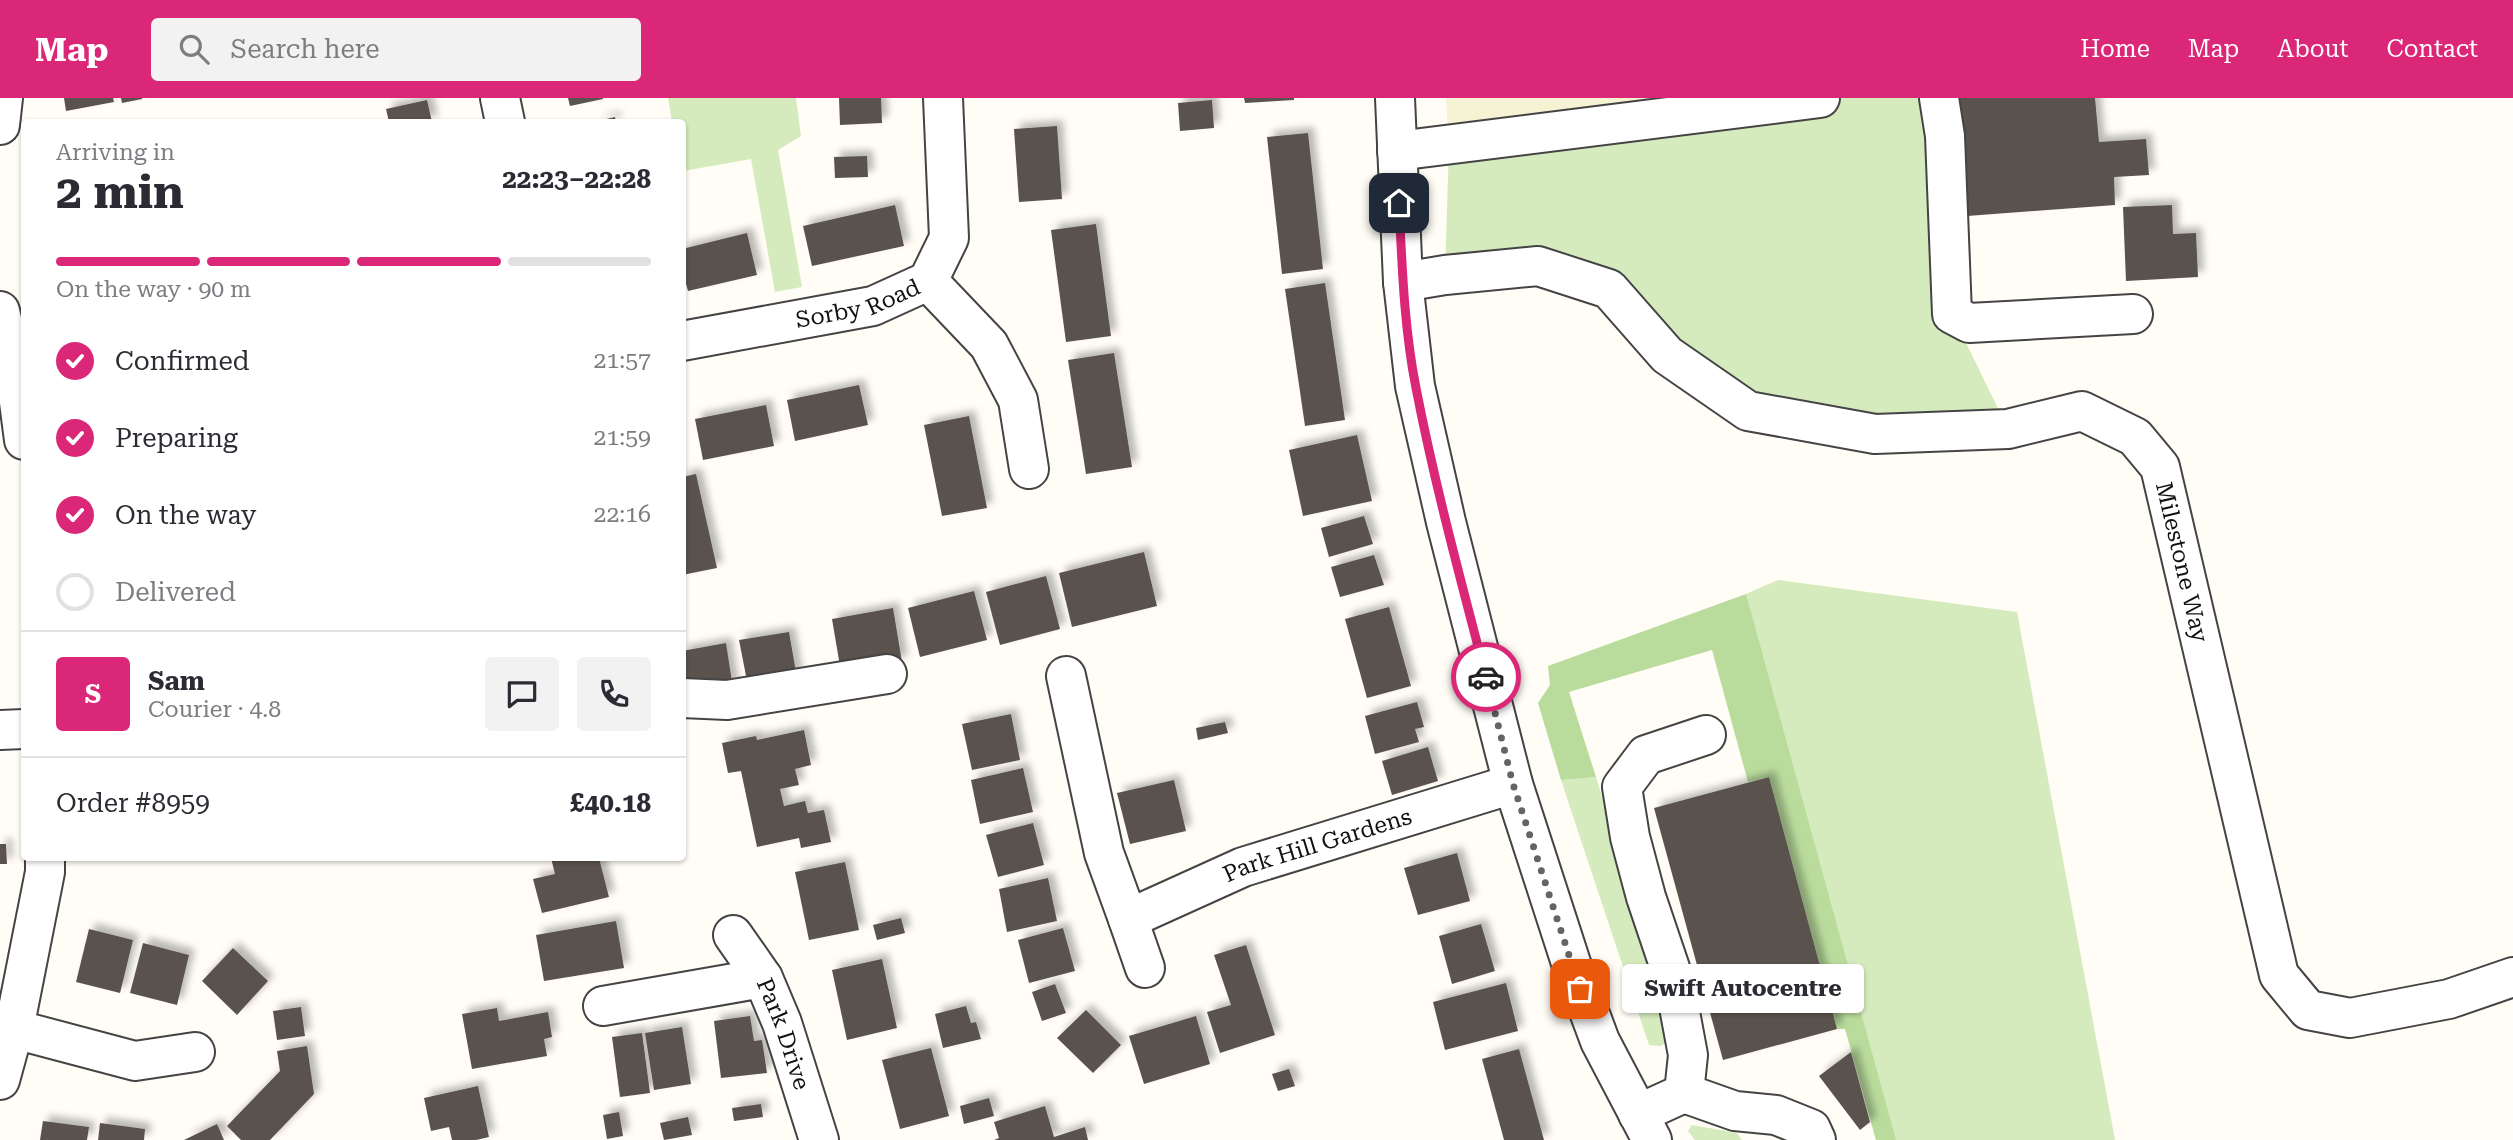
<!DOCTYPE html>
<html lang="en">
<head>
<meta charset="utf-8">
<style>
  body { margin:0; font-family:"Roboto Serif",serif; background:#f2f2f3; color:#2b2b33; height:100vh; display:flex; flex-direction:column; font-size:26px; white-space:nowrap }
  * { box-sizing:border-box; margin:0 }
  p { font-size:23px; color:#7c7c81 }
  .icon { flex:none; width:38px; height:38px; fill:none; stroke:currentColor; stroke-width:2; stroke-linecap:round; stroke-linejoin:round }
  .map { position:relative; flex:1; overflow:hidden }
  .sheet { position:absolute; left:21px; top:21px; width:665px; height:742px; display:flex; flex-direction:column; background:#fff; border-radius:7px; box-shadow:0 2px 5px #0004 }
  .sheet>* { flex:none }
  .pin { position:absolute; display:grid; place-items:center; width:60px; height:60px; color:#fff; margin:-30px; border-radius:14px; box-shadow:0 4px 10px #0006 }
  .courier { position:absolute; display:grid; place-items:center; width:70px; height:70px; margin:-35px; border:5px solid #db2777; border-radius:50%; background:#fff; color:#222; box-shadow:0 2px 9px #0007 }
  .bubble { position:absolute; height:49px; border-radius:7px; background:#fff; box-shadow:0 2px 5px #0004; font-size:23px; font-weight:700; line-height:49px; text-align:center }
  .head em { font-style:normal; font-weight:700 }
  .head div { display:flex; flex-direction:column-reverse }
  .head { display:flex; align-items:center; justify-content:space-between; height:119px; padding:0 35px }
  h1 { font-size:46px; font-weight:700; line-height:52px }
  .bar { display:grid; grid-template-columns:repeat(4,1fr); gap:10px 7px; align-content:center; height:84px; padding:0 35px }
  .bar i { height:9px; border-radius:5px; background:#e1e1e2 }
  .bar .selected { background:#db2777 }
  .bar p { grid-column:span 4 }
  .line { display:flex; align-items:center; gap:18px; padding:0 35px; border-top:2px solid #e1e1e2 }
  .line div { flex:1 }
  .round { display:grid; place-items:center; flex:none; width:74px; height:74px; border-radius:7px; background:#f2f2f3 }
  ol { padding:0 35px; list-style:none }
  li { display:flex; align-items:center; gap:21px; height:77px }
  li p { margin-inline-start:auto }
  li .icon { padding:7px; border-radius:50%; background:#db2777; color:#fff; stroke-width:4 }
  li:last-child { color:#7c7c81 }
  li i { width:38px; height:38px; border:4px solid #e1e1e2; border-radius:50% }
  header { display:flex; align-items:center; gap:42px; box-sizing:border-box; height:98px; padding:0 35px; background:#db2777; color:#fff }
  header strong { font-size:33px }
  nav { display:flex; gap:38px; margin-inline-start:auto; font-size:24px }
  .search { width:490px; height:63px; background:#f2f2f3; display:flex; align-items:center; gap:18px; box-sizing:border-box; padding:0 24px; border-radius:7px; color:#7c7c81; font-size:26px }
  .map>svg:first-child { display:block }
</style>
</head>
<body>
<header>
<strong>Map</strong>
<div class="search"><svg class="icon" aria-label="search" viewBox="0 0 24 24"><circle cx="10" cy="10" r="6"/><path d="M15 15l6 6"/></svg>Search here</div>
<nav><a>Home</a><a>Map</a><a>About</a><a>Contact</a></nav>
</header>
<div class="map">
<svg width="2513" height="1042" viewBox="0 0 2513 1042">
  <defs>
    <filter id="shadow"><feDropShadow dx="6" dy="-6" stdDeviation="3.5" flood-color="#0004"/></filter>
  </defs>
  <rect width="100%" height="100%" fill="#fffdf5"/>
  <polygon fill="#f6f3d4" points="1446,0 1820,0 1449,47"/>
  <g fill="#d5ebbd">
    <polygon points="668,0 796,0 801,38 778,52 802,189 775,194 751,61 683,73 682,24 672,24"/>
    <polygon points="1820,0 1939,0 1952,216 2008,331 1748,313 1609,191 1445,177 1449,47"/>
    <polygon points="1778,482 2017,514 2115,1042 1876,1042 1746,496"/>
    <polygon points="1596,679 1674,928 1666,945 1660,948 1649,947 1561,682"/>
    <polygon points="1692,1027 1737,1035 1742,1042 1695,1042 1688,1033"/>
  </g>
  <polygon fill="#b9dc9c" points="1746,496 1896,1042 1876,1042 1845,931 1837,931 1769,679 1748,684 1712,552 1569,594 1596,679 1561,682 1538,605 1550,587 1548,568"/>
  <g fill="#5a524d" filter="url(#shadow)">
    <polygon points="64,0 113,0 114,4 66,13"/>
    <polygon points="121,0 142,0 142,1 122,5"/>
    <polygon points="568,0 603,0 603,1 570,8"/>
    <polygon points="839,0 881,0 882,25 840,27"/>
    <polygon points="1244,0 1294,0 1294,2 1245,5"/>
    <polygon points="1958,0 2095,0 2099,44 2146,41 2149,77 2114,79 2115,107 1967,118"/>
    <polygon points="427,2 432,24 389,24 386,11"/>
    <polygon points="1212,2 1214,30 1180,33 1178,5"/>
    <polygon points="615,19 616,24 598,24 598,23"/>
    <polygon points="1057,28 1062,101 1019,104 1014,31"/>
    <polygon points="1308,35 1323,171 1282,176 1267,39"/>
    <polygon points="867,58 868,79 835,80 834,59"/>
    <polygon points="895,107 904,148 812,168 803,128"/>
    <polygon points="2172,107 2173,136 2196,135 2198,179 2126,183 2123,109"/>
    <polygon points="1096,126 1111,238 1066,244 1051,132"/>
    <polygon points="747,135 757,177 688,193 682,171 682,151"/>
    <polygon points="1325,185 1345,322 1305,328 1285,191"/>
    <polygon points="1114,255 1132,369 1086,376 1068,262"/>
    <polygon points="859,287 868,327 795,343 787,302"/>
    <polygon points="766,307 774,348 703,362 695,321"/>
    <polygon points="969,318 987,410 942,418 924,327"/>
    <polygon points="1357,337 1372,403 1303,418 1289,352"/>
    <polygon points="696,376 717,470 682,477 682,379"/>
    <polygon points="1364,418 1373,446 1329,459 1321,430"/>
    <polygon points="1144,454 1157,508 1072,529 1059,475"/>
    <polygon points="1374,457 1384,487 1340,499 1331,469"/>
    <polygon points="1046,478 1060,531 1000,547 986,494"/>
    <polygon points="974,493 987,542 920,559 908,510"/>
    <polygon points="1389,509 1411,588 1367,600 1345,521"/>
    <polygon points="893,510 902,564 841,574 832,521"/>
    <polygon points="789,534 797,580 748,588 739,542"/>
    <polygon points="726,545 733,590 682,594 682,553"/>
    <polygon points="1417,604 1424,629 1415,631 1419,644 1375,656 1365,618"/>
    <polygon points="1011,616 1020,662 972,672 962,626"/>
    <polygon points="1225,624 1228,635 1198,642 1196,630"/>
    <polygon points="804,632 811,667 795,671 799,687 780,691 784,708 805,703 808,715 824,712 831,744 801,750 799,740 757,749 741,673 728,675 722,645 756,638 757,642"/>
    <polygon points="1428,649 1438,683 1392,697 1382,663"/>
    <polygon points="1023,670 1033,714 980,726 971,682"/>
    <polygon points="1769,679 1837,931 1723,962 1654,710"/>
    <polygon points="1174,682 1186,733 1130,746 1117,695"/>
    <polygon points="1033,725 1044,767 998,779 986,737"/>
    <polygon points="0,746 6,746 7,766 0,766"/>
    <polygon points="1457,755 1470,803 1418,817 1404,770"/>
    <polygon points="551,760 599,760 609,799 542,815 533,781 555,776"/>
    <polygon points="845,764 859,832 809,842 795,774"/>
    <polygon points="1048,780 1057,823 1007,834 999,791"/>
    <polygon points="901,820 905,835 877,842 873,827"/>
    <polygon points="616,823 624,870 544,883 536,837"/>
    <polygon points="1481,826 1495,873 1452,886 1439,838"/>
    <polygon points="1063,830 1075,873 1029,885 1018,842"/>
    <polygon points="89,831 133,842 120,895 76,884"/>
    <polygon points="143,845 189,857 177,907 130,895"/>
    <polygon points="1246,847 1275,937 1220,955 1207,914 1231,907 1214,857"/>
    <polygon points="233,850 268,883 237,917 202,883"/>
    <polygon points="882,861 897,930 847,942 832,872"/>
    <polygon points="1506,885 1518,933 1445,952 1433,904"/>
    <polygon points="1055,886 1066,915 1042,923 1032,894"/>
    <polygon points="966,908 971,925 976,924 981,941 943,950 935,916"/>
    <polygon points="301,909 305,938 277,942 273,913"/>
    <polygon points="497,910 499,923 548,914 552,939 544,941 547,958 472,971 462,916"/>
    <polygon points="1086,912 1121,947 1093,975 1057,940"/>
    <polygon points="750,918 754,943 762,942 767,975 721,980 714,923"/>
    <polygon points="1196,918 1210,966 1144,986 1129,938"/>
    <polygon points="682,929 691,986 654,992 645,935"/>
    <polygon points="642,935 650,995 620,999 612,939"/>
    <polygon points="307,948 314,996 270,1042 241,1042 227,1028 280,973 277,953"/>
    <polygon points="931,950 949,1018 900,1031 882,962"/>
    <polygon points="1519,951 1544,1042 1504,1042 1482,961"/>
    <polygon points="1851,954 1870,1024 1860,1032 1819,978"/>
    <polygon points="1289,971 1295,988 1278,993 1272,976"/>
    <polygon points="478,988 489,1039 476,1042 452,1042 449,1029 431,1033 424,1000"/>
    <polygon points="989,1000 994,1018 964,1026 960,1008"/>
    <polygon points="761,1006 763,1019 734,1023 732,1010"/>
    <polygon points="1045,1008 1054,1039 1085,1029 1088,1042 994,1042 999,1040 994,1024"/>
    <polygon points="619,1014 623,1038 607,1041 603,1017"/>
    <polygon points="688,1019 692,1037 664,1042 660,1025"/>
    <polygon points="43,1023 89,1029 87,1042 40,1042"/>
    <polygon points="100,1025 145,1031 144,1042 98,1042"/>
    <polygon points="217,1026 224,1042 184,1042"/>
  </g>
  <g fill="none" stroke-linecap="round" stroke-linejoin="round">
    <g stroke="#444" stroke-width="42">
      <g id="minor">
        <polyline points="500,0 505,24"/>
        <polyline points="1395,0 1403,184 1415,288 1446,424 1513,686 1571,865 1600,943 1652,1042"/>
        <polyline points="1939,0 1945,38 1952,216 1969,225 2133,216"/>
        <polyline points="0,27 3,0"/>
        <polyline points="1397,53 1820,0"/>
        <polyline points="928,183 989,247 1018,302 1029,371"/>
        <path id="s1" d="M1403,184L1445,177L1538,168L1609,191L1667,257L1748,313L1875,336L2008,331L2082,313L2135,339L2160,369L2279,877L2308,912L2350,920L2449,901L2513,879"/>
        <polyline points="0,213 16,281 24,342"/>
        <path id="s2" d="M682,243L873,208L928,183L949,140L943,0"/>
        <path id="s3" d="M1066,578L1104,755L1128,821L1243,769L1513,686"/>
        <polyline points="682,600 727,602 887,576"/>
        <polyline points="0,632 24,631"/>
        <polyline points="1128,821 1145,870"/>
        <path id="s4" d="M733,837L763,880L782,925L819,1042"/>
        <polyline points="603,908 763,880"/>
        <polyline points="14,931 135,963 195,954"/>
        <polyline points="0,982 14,931 45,774 45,760"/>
        <polyline points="1684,995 1735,1013 1776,1017 1811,1031 1816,1042"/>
        <polyline points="1638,1016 1684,995 1688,957 1674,882 1646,799 1630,739 1622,689 1646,657 1706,637"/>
      </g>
    </g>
    <use href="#minor" stroke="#fff" stroke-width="38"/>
  </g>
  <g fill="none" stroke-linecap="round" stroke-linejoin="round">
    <polyline stroke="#646461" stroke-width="7" stroke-dasharray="0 12.6" points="1486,579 1513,686 1580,891"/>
    <path stroke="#db2777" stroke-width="9" d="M1399,105C1402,167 1404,230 1416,290C1435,388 1461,483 1486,579"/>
  </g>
  <g text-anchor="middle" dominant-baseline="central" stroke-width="7" stroke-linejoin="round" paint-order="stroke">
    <g font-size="23" fill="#111" stroke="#fff">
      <text stroke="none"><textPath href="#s2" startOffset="180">Sorby Road</textPath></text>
      <text stroke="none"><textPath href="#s1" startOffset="931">Milestone Way</textPath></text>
      <text stroke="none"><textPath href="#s3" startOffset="455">Park Hill Gardens</textPath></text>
      <text stroke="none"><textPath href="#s4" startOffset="112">Park Drive</textPath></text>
    </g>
  </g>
</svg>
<div class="pin" style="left:1580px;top:891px;background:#ea580c"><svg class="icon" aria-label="bag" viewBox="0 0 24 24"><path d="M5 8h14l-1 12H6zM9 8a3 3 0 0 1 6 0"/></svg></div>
<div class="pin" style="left:1399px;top:105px;background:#1f2937"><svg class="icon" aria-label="home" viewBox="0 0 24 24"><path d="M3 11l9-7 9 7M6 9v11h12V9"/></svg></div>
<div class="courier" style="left:1486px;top:579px"><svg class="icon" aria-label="car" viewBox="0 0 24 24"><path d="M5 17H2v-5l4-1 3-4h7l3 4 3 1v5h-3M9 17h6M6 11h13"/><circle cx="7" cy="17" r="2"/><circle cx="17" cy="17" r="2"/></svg></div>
<div class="bubble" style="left:1622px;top:866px;width:242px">Swift Autocentre</div>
<section class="sheet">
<div class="head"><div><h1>2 min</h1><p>Arriving in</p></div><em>22:23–22:28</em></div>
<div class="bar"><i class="selected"></i><i class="selected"></i><i class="selected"></i><i></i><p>On the way · 90 m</p></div>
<ol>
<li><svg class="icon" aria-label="check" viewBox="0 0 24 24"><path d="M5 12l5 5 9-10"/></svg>Confirmed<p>21:57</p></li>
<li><svg class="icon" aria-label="check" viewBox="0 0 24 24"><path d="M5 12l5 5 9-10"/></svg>Preparing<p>21:59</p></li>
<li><svg class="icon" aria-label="check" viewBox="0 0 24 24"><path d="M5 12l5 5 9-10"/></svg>On the way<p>22:16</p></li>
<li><i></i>Delivered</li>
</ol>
<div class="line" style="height:126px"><b class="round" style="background:#db2777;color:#fff">S</b><div><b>Sam</b><p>Courier · 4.8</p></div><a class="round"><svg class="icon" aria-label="chat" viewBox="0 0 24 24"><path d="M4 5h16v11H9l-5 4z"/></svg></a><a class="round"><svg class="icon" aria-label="phone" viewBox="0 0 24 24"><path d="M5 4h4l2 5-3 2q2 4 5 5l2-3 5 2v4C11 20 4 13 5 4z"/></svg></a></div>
<div class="line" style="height:91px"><div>Order #8959</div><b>£40.18</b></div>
</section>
</div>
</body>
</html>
